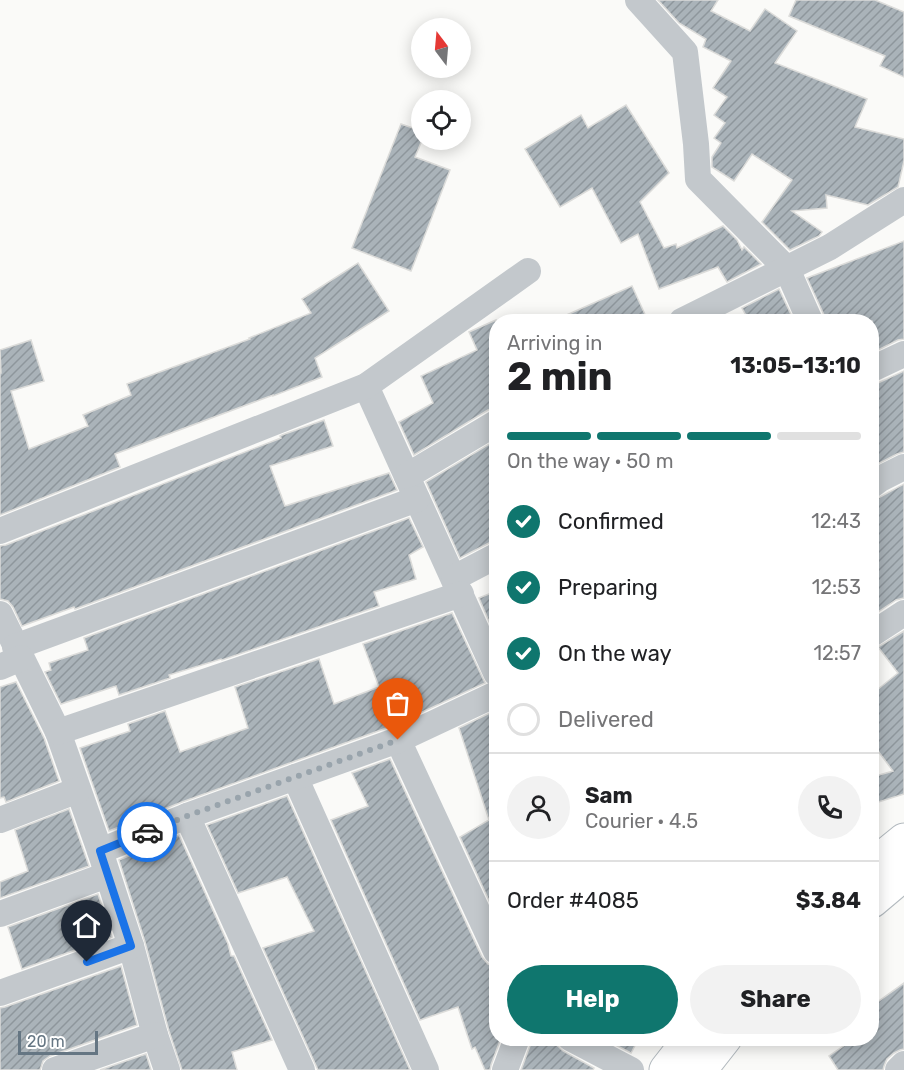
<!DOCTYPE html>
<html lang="en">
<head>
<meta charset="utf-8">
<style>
  body { margin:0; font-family:Rubik,sans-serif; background:#f2f2f2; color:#202124; height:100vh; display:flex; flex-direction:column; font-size:22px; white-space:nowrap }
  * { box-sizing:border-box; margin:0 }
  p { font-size:20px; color:#757577 }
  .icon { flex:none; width:33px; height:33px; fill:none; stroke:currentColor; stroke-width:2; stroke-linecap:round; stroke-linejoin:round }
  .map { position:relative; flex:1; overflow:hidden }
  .drawer { position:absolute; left:489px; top:314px; width:390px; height:732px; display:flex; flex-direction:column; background:#fff; border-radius:24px; box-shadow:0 3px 15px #0003 }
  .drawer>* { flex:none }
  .needle { width:39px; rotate:344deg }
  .controls { position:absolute; left:411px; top:18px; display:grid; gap:12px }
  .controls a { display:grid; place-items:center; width:60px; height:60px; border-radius:50%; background:#fff; box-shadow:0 3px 15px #0003; font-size:30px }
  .scale { position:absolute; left:18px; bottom:15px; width:80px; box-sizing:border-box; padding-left:6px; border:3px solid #657683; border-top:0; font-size:16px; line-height:21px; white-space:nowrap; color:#657683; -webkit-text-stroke:4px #fff; paint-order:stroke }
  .pin { position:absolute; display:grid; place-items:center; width:51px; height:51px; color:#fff; margin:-62px -26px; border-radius:50% 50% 50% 0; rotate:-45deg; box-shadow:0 0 6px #0007 }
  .pin .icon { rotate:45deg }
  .courier { position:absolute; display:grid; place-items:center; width:60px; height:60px; margin:-30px; border:4px solid #1a73e8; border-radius:50%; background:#fff; color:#222; box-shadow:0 2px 8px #0007 }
  .headline em { font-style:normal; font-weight:700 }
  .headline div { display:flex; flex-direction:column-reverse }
  .headline { display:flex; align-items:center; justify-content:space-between; height:102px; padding:0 18px }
  h1 { font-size:39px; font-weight:700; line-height:45px }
  .bar { display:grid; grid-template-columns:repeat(4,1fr); gap:9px 6px; align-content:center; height:72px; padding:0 18px }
  .bar i { height:8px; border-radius:4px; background:#e0e0e0 }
  .bar .current { background:#0f766e }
  .bar p { grid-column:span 4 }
  .line { display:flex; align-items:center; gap:15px; padding:0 18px; border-top:2px solid #e0e0e0 }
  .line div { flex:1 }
  .round { display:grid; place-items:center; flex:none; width:63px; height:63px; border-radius:32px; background:#f2f2f2 }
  ol { padding:0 18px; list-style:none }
  li { display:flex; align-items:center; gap:18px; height:66px }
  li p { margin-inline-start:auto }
  li .icon { padding:6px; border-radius:50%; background:#0f766e; color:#fff; stroke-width:4 }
  li:last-child { color:#757577 }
  li i { width:33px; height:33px; border:3px solid #e0e0e0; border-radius:50% }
  .primary-button { display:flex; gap:12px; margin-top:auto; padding:12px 18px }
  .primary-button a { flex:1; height:69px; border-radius:36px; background:#0f766e; color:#fff; font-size:24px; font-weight:700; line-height:69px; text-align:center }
  .primary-button a+a { background:#f2f2f2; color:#202124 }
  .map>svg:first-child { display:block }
</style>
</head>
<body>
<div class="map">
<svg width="904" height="1070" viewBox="0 0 904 1070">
  <defs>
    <pattern id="building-hatch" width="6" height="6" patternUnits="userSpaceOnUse" patternTransform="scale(1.5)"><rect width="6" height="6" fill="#aab3b9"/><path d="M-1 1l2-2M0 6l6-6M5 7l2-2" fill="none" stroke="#8e969c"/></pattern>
  </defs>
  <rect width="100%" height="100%" fill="#fafaf8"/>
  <g fill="url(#building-hatch)" stroke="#dcdcda" stroke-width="1.5">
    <polygon points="658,0 718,0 711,11 750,31 765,9 797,31 775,63 867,99 855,127 904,139 904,161 898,187 868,205 826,195 827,208 792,211 822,232 819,236 790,250 762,222 792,180 752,154 734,181 712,167 712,157 721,143 714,138 725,123 714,115 727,97 713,88 731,61 703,47 706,39 679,23"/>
    <polygon points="796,0 875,0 904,12 904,77 880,66 885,56 789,16"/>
    <polygon points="626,105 669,173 640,202 664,248 676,244 677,248 723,226 737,240 742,250 744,247 761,264 727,282 718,267 659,289 638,234 621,243 592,188 560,207 525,149 581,115 588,128"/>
    <polygon points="401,124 422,131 422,140 415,157 450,170 411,271 352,248"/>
    <polygon points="904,241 904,339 898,340 872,353 872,321 825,321 824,315 807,278"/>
    <polygon points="358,263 389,311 315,358 322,377 273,396 273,395 115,454 120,467 0,515 0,373 1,373 0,350 31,340 44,381 11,391 29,449 88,426 83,415 131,395 127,384 250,339 249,338 311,313 302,299"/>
    <polygon points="632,286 648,321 553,321"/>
    <polygon points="779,289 794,321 749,321 742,308"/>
    <polygon points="496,320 496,408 488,410 414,455 399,422 433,403 421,376 477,350 469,332"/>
    <polygon points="904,371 904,452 897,454 872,467 872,384 878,383"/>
    <polygon points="324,420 333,446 270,466 285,506 389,473 397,490 75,609 74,607 22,626 13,607 8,601 0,599 0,546 6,545 281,438 280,436 282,435"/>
    <polygon points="496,440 496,541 489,543 460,558 426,482"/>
    <polygon points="904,484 904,598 896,600 872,616 872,500 880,497"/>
    <polygon points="409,518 423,547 409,555 416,579 374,592 379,606 222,660 221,659 169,675 170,678 119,695 116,686 61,704 45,672 51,670 49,663 88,650 84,638"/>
    <polygon points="496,591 496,638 479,598"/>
    <polygon points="452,613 485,683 392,726 182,802 109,831 80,748 130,731 128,724 165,711 180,752 248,728 235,687 319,659 334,704 379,687 363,644"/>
    <polygon points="904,631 904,794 872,804 872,777 893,771 872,743 872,694 898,673 878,647"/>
    <polygon points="16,682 44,738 59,781 6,802 4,797 0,798 0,687"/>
    <polygon points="496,710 496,916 460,837 489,820 459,728"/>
    <polygon points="390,759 482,957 488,964 496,966 496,1038 501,1038 491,1065 490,1070 485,1070 475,1047 472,1049 458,1007 420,1020 331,820 368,806 352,773"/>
    <polygon points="287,796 410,1070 318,1070 263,948 314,931 287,877 238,893 207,825"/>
    <polygon points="69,809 89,866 0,898 0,882 28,871 15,830"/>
    <polygon points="179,835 228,944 231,956 234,956 272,1040 232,1052 237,1070 182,1070 169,1031 145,942 119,860"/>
    <polygon points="98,894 112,937 22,969 8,927"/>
    <polygon points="121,966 137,1025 50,1056 43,1061 40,1070 0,1070 0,1008 5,1007"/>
    <polygon points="904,983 904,1049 900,1050 894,1053 887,1059 884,1066 883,1070 838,1070 829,1056 855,1038 872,1038 872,1006"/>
    <polygon points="532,1038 555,1038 557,1045 563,1051 594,1068 593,1070 521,1070 531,1043"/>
    <polygon points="602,1038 639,1038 631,1053"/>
    <polygon points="146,1054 151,1070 100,1070"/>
  </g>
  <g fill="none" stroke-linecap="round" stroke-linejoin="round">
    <g stroke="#b3babf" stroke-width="35">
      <g id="secondary">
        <polyline points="872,866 904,840"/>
        <polyline points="872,901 904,874"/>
        <polyline points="666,1070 691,1038"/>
        <polyline points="700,1070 725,1038"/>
      </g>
    </g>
    <g stroke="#c3c8cc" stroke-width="26">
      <polyline points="638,0 685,52 696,144 698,179 787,269 810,321"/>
      <polyline points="682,321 830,247 904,200"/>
      <polyline points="872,369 904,354"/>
      <polyline points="366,386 496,673"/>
      <polyline points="407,476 496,423"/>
      <polyline points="872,485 880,479 904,467"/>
      <polyline points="0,531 366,386 528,271"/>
      <polyline points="454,578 496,556"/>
      <polyline points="0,614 58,732 100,851 131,946 155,1035 167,1070"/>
      <polyline points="872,634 904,613"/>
      <polyline points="15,647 417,499"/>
      <polyline points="0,667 21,658"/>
      <polyline points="58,732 461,594"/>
      <polyline points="398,740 496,951"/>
      <polyline points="295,777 426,1070"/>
      <polyline points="187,816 302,1070"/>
      <polyline points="0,820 78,790"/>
      <polyline points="100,851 187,816 398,740 496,694"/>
      <polyline points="0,914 107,875"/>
      <polyline points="0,993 131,946"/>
      <polyline points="570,1038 631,1070"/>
      <polyline points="55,1070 155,1035"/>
      <polyline points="505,1070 517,1038"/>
      <polyline points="898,1070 904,1064"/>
    </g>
    <use href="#secondary" stroke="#fff" stroke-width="33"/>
  </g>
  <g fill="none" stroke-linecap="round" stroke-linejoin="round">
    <polyline stroke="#99a4ac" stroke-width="6" stroke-dasharray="0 10.8" points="147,832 187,816 398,740"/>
    <polyline stroke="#1a73e8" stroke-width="8" points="87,962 131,946 100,851 147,832"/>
  </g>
</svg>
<div class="controls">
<a><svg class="needle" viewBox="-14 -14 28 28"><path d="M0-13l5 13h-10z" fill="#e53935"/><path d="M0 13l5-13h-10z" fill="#757577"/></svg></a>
<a><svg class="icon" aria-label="locate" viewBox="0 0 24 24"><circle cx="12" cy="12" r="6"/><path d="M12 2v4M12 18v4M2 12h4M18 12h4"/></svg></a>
</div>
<div class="scale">20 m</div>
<div class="pin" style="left:398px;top:740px;background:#ea580c"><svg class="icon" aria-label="bag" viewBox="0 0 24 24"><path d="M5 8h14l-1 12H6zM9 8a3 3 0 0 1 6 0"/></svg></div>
<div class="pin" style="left:87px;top:962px;background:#1f2937"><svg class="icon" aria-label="home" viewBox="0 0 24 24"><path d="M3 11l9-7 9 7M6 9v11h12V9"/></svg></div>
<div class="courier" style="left:147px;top:832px"><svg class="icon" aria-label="car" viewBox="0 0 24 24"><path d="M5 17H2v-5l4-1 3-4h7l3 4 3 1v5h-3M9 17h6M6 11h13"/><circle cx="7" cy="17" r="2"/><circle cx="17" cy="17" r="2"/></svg></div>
<section class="drawer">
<div class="headline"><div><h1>2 min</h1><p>Arriving in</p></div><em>13:05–13:10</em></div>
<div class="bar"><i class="current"></i><i class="current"></i><i class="current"></i><i></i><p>On the way · 50 m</p></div>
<ol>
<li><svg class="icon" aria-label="check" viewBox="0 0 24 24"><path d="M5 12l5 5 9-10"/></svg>Confirmed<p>12:43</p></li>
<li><svg class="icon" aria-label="check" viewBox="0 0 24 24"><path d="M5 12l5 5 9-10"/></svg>Preparing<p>12:53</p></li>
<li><svg class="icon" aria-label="check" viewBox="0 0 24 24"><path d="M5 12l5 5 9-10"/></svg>On the way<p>12:57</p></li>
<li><i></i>Delivered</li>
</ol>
<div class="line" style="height:108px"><a class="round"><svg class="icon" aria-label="person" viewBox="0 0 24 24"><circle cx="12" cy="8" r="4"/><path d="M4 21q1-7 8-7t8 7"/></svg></a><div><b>Sam</b><p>Courier · 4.5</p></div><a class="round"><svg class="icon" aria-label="phone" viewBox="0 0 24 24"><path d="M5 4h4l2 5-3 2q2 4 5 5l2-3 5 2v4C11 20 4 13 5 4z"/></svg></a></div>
<div class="line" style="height:78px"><div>Order #4085</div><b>$3.84</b></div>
<div class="primary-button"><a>Help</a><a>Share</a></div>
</section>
</div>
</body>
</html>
